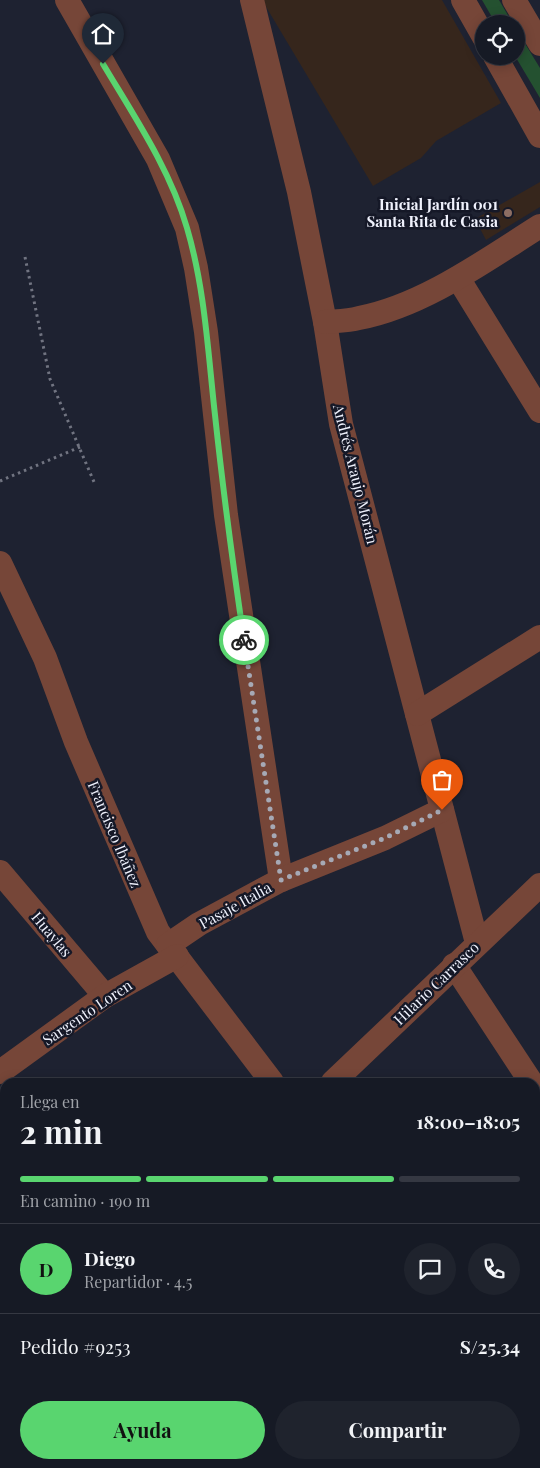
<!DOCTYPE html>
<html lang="es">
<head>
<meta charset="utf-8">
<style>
  body { margin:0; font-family:"Playfair Display",serif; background:#1f232d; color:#f1f3f6; height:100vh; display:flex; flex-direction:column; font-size:19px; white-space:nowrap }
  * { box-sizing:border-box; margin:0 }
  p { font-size:16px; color:#9ea1a7 }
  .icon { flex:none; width:28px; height:28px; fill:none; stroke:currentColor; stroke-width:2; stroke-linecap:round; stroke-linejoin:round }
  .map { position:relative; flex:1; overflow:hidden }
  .side { position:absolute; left:0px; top:1078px; width:540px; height:391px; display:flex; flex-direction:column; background:#161a25; border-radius:15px 15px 0 0; box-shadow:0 2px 12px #0003,0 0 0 1px #353842 }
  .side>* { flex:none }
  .tools { position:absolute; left:475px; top:15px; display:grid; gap:10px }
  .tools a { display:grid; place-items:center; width:50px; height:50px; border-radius:50%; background:#161a25; box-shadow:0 2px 12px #0003,0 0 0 1px #353842; font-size:25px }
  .pin { position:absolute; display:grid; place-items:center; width:42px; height:42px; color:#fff; margin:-51px -21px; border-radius:50% 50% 50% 0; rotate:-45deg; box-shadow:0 0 5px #0007 }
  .pin .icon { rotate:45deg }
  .courier { position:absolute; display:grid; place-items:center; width:50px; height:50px; margin:-25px; border:4px solid #59d56f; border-radius:50%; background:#fff; color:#222; box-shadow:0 1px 6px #0007 }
  .head em { font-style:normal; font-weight:700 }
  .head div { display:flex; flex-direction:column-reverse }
  .head { display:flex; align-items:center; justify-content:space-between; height:85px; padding:0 20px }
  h1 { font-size:32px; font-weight:700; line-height:38px }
  .bar { display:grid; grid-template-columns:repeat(4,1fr); gap:8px 5px; align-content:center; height:60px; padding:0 20px }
  .bar i { height:6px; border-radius:4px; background:#353842 }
  .bar .on { background:#59d56f }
  .bar p { grid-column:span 4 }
  .line { display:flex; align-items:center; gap:12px; padding:0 20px; border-top:1px solid #353842 }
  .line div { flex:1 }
  .round { display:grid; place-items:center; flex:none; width:52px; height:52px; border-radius:26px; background:#1f232d }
  .cta { display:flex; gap:10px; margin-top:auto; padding:10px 20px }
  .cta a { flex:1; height:58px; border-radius:30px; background:#59d56f; color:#111; font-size:20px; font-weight:700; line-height:58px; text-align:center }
  .cta a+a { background:#1f232d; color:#f1f3f6 }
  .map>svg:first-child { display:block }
</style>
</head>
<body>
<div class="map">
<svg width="540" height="1468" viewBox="0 0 540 1468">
  <rect width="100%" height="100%" fill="#1e2231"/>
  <g fill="#36261c">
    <polygon points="262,0 442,0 501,103 436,141 421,158 373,186"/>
    <polygon points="540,182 540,207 486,240 475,219"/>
  </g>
  <g fill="#245130">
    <polygon points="482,0 499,0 513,24 496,24"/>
    <polygon points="516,29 540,68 540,98 515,56"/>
  </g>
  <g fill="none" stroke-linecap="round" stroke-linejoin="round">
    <g stroke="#717481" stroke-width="3" stroke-dasharray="2.5 4" stroke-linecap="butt">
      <polyline points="25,257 50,379 94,482"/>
      <polyline points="0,481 80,447"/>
    </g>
    <g stroke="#764638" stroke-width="24">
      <polyline points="67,0 158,159 187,228 196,268 206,332 226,515 281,880"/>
      <polyline points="252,0 299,192 325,322 341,424 477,943"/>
      <polyline points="463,0 484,37"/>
      <polyline points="514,0 540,44"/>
      <polyline points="495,56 540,136"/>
      <polyline points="458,278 540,411"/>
      <path d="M325,322C336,321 348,321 359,318C423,306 486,260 540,226"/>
      <polyline points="0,563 45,658 76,742 158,932 272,1082"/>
      <polyline points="417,714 540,637"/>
      <polyline points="0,872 105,996"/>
      <polyline points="168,945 199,924 281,880 385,838 442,810"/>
      <polyline points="454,965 531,1082"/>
      <polyline points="0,1072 105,996 177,956"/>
      <polyline points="333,1082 540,885"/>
      <polyline points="535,1391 540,1397"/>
      <polyline points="0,1428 5,1422"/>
      <polyline points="0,1458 5,1463"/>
      <polyline points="255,1468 258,1464"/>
      <polyline points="452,1468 456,1464"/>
    </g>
  </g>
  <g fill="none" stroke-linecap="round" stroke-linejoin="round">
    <polyline stroke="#a6a9b5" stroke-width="5" stroke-dasharray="0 9" points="244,640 281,880 385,838 442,810"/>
    <path stroke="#59d56f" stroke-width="6" d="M103,64C134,116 170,169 187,228C205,289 208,353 215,415C223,490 233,565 244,640"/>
  </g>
  <circle fill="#8d6e63" stroke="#151827" stroke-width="2" cx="508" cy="213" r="5"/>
  <g text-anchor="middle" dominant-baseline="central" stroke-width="5" stroke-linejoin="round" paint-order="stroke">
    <g font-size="15" font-weight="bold" fill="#eff1fc" stroke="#151827" text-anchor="end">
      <text x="498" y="204">Inicial Jardín 001<tspan x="498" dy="17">Santa Rita de Casia</tspan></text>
    </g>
    <g font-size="15" fill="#eff1fc" stroke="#151827">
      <text transform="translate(356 474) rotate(76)">Andrés Araujo Morán</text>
      <text transform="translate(115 834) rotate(67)">Francisco Ibáñez</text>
      <text transform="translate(235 905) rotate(-29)">Pasaje Italia</text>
      <text transform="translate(52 934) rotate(50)">Huaylas</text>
      <text transform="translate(436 983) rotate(-44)">Hilario Carrasco</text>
      <text transform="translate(87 1012) rotate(-34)">Sargento Loren</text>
    </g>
  </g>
</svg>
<div class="tools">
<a><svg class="icon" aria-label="locate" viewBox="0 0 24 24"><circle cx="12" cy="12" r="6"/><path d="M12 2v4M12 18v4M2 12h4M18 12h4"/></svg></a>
</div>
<div class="pin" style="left:442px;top:810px;background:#ea580c"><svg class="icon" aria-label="bag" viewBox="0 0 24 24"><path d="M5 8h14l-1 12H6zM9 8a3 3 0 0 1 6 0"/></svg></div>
<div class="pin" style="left:103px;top:64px;background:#1f2937"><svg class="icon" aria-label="home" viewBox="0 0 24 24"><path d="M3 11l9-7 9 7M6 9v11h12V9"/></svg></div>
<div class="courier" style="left:244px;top:640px"><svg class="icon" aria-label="bike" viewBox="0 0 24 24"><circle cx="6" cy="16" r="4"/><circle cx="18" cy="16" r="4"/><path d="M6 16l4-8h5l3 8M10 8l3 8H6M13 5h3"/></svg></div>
<section class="side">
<div class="head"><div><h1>2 min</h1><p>Llega en</p></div><em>18:00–18:05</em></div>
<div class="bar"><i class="on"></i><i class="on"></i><i class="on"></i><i></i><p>En camino · 190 m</p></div>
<div class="line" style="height:90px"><b class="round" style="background:#59d56f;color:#111">D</b><div><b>Diego</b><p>Repartidor · 4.5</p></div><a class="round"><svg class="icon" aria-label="chat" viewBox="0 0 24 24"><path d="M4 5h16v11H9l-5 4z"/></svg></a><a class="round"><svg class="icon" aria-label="phone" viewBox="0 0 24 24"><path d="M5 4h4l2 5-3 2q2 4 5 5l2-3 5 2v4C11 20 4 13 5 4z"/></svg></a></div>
<div class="line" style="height:65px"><div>Pedido #9253</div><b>S/25.34</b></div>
<div class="cta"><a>Ayuda</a><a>Compartir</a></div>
</section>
</div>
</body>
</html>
